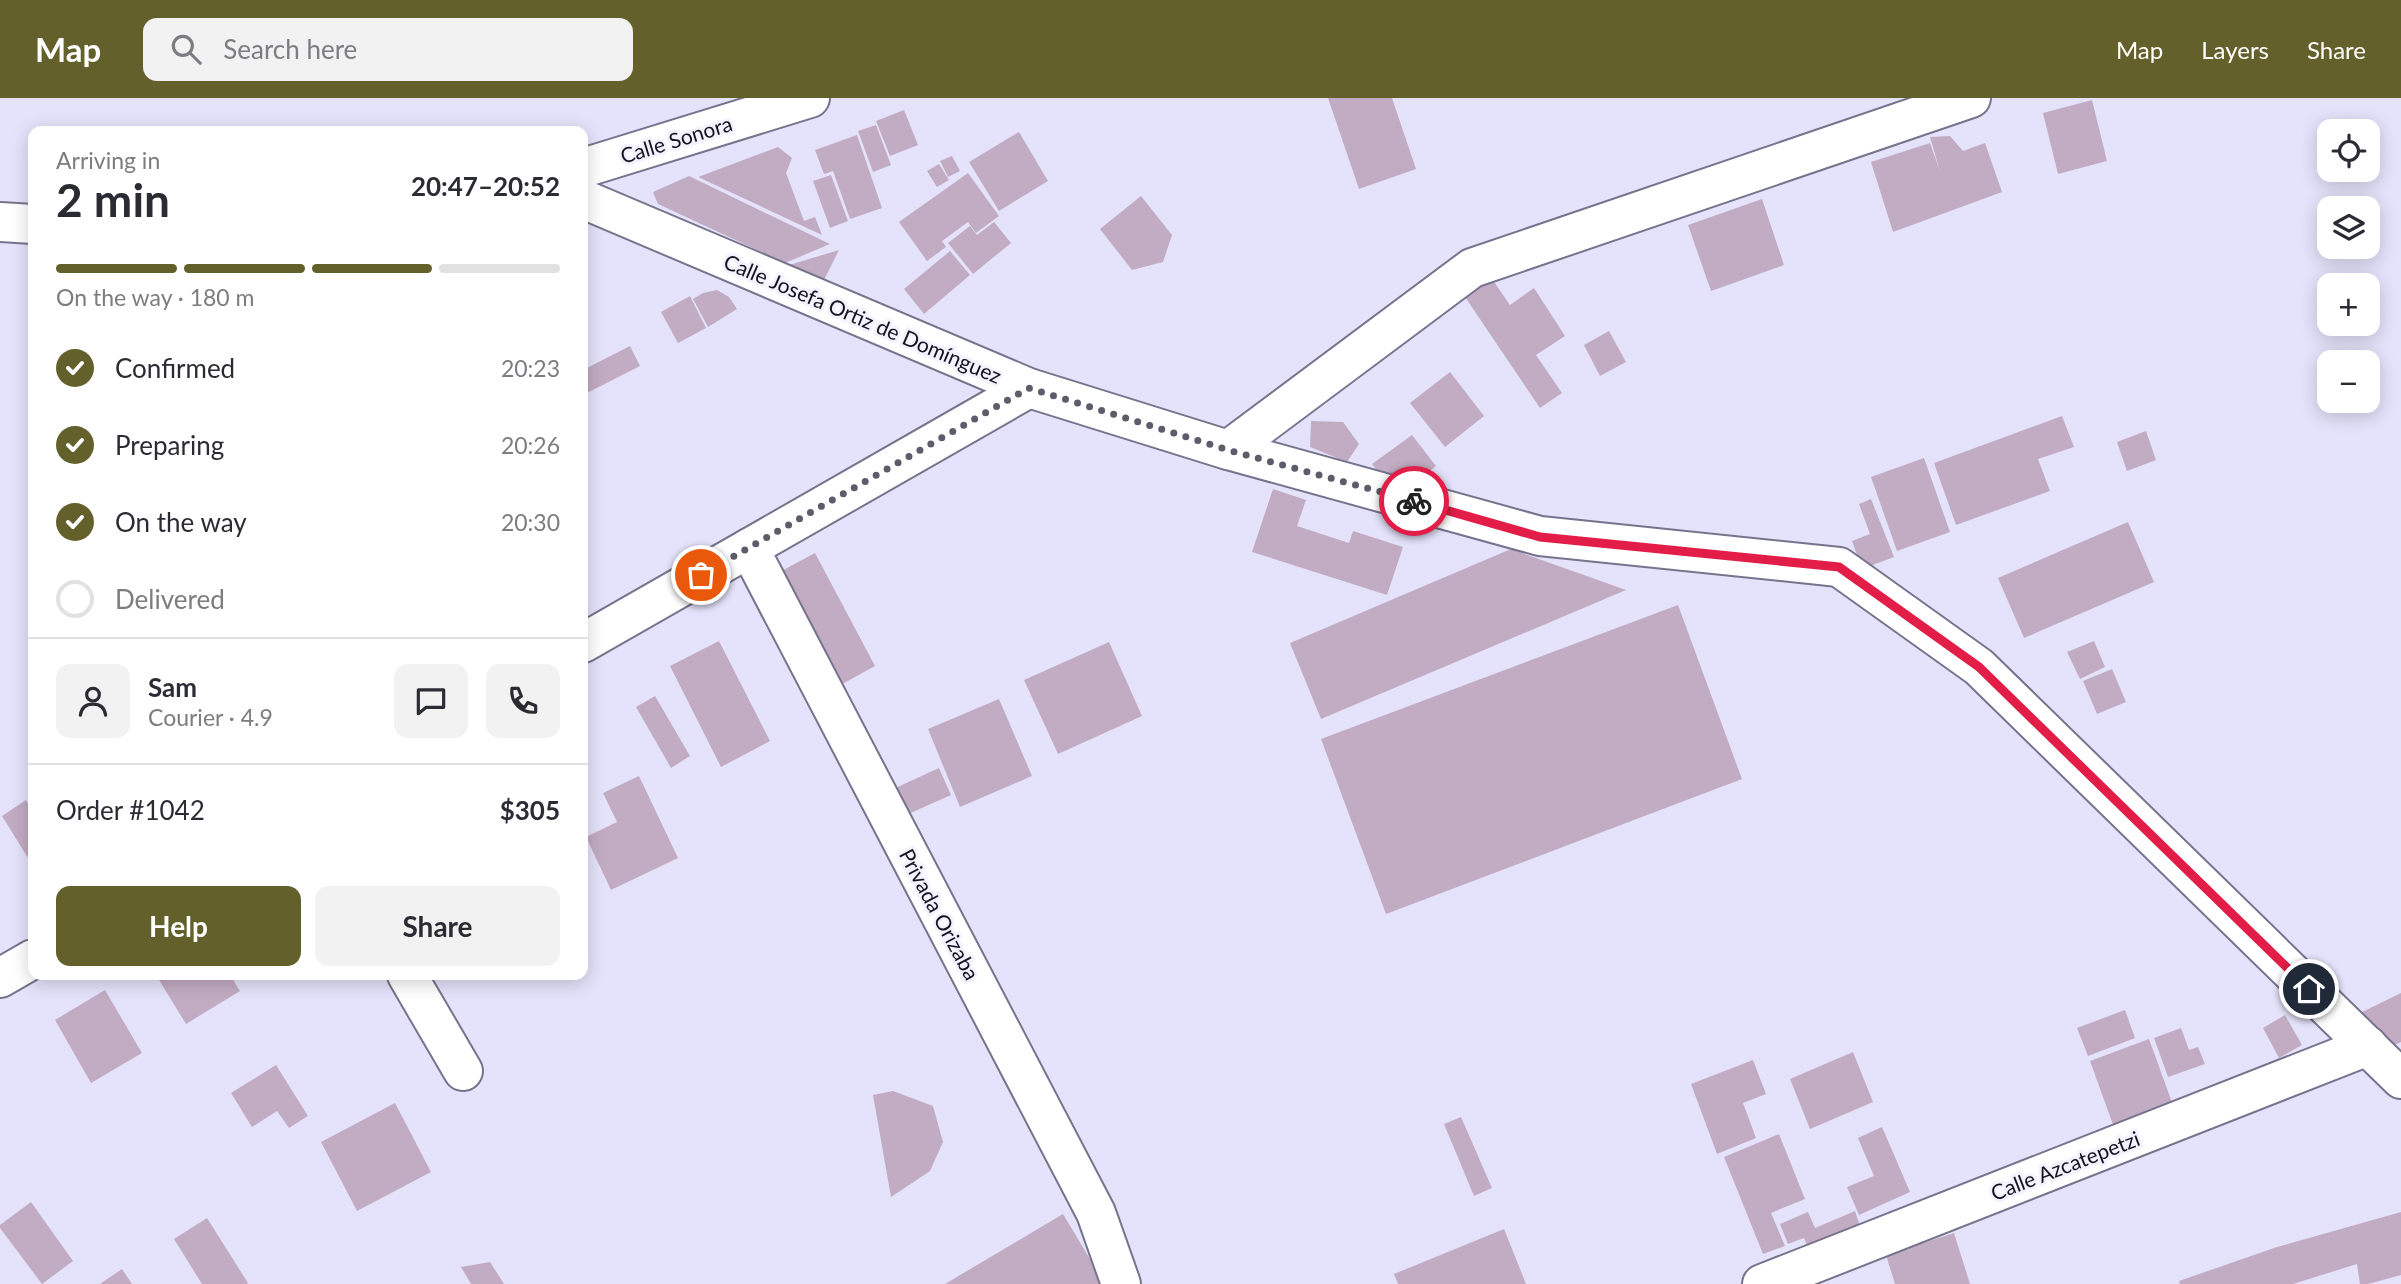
<!DOCTYPE html>
<html lang="en">
<head>
<meta charset="utf-8">
<style>
  body { margin:0; font-family:Lato,sans-serif; background:#f2f2f3; color:#2b2b33; height:100vh; display:flex; flex-direction:column; font-size:26px; white-space:nowrap }
  * { box-sizing:border-box; margin:0 }
  p { font-size:23px; color:#7c7c81 }
  .icon { flex:none; width:38px; height:38px; fill:none; stroke:currentColor; stroke-width:2; stroke-linecap:round; stroke-linejoin:round }
  .map { position:relative; flex:1; overflow:hidden }
  .side { position:absolute; left:28px; top:28px; width:560px; height:854px; display:flex; flex-direction:column; background:#fff; border-radius:14px; box-shadow:0 4px 18px #0003 }
  .side>* { flex:none }
  .buttons { position:absolute; left:2317px; top:21px; display:grid; gap:14px }
  .buttons a { display:grid; place-items:center; width:63px; height:63px; border-radius:14px; background:#fff; box-shadow:0 4px 18px #0003; font-size:35px }
  .pin { position:absolute; display:grid; place-items:center; width:60px; height:60px; color:#fff; margin:-30px; border:4px solid #fff; border-radius:50%; box-shadow:0 2px 7px #0007 }
  .courier { position:absolute; display:grid; place-items:center; width:70px; height:70px; margin:-35px; border:5px solid #e11d48; border-radius:50%; background:#fff; color:#222; box-shadow:0 2px 9px #0007 }
  .headline em { font-style:normal; font-weight:700 }
  .headline div { display:flex; flex-direction:column-reverse }
  .headline { display:flex; align-items:center; justify-content:space-between; height:119px; padding:0 28px }
  h1 { font-size:46px; font-weight:700; line-height:52px }
  .bar { display:grid; grid-template-columns:repeat(4,1fr); gap:10px 7px; align-content:center; height:84px; padding:0 28px }
  .bar i { height:9px; border-radius:5px; background:#e1e1e2 }
  .bar .active { background:#64602c }
  .bar p { grid-column:span 4 }
  .line { display:flex; align-items:center; gap:18px; padding:0 28px; border-top:2px solid #e1e1e2 }
  .line div { flex:1 }
  .round { display:grid; place-items:center; flex:none; width:74px; height:74px; border-radius:14px; background:#f2f2f3 }
  ol { padding:0 28px; list-style:none }
  li { display:flex; align-items:center; gap:21px; height:77px }
  li p { margin-inline-start:auto }
  li .icon { padding:7px; border-radius:50%; background:#64602c; color:#fff; stroke-width:4 }
  li:last-child { color:#7c7c81 }
  li i { width:38px; height:38px; border:4px solid #e1e1e2; border-radius:50% }
  .button { display:flex; gap:14px; margin-top:auto; padding:14px 28px }
  .button a { flex:1; height:80px; border-radius:14px; background:#64602c; color:#fff; font-size:28px; font-weight:700; line-height:80px; text-align:center }
  .button a+a { background:#f2f2f3; color:#2b2b33 }
  header { display:flex; align-items:center; gap:42px; box-sizing:border-box; height:98px; padding:0 35px; background:#64602c; color:#fff }
  header strong { font-size:33px }
  nav { display:flex; gap:38px; margin-inline-start:auto; font-size:24px }
  .search { width:490px; height:63px; background:#f2f2f3; display:flex; align-items:center; gap:18px; box-sizing:border-box; padding:0 24px; border-radius:14px; color:#7c7c81; font-size:26px }
  .map>svg:first-child { display:block }
</style>
</head>
<body>
<header>
<strong>Map</strong>
<div class="search"><svg class="icon" aria-label="search" viewBox="0 0 24 24"><circle cx="10" cy="10" r="6"/><path d="M15 15l6 6"/></svg>Search here</div>
<nav><a>Map</a><a>Layers</a><a>Share</a></nav>
</header>
<div class="map">
<svg width="2401" height="1186" viewBox="0 0 2401 1186">
  <rect width="100%" height="100%" fill="#e5e3fb"/>
  <g fill="#c2acc3">
    <polygon points="1328,0 1392,0 1416,71 1359,91"/>
    <polygon points="2092,2 2107,63 2058,76 2043,15"/>
    <polygon points="904,12 918,47 890,58 876,23"/>
    <polygon points="876,27 891,67 873,74 858,33"/>
    <polygon points="1019,34 1048,83 999,113 969,64"/>
    <polygon points="857,37 882,110 850,121 833,73 824,76 815,52"/>
    <polygon points="1950,38 1963,53 1985,45 2002,94 1893,134 1871,64 1930,45 1940,73 1930,39"/>
    <polygon points="778,49 792,60 786,75 804,123 815,119 822,137 698,79"/>
    <polygon points="952,58 960,73 948,79 940,63"/>
    <polygon points="939,66 949,82 937,89 927,73"/>
    <polygon points="968,75 999,118 976,135 968,124 942,143 946,149 927,163 899,124"/>
    <polygon points="831,77 848,123 830,130 813,83"/>
    <polygon points="689,78 830,146 785,165 658,106 653,94"/>
    <polygon points="1141,98 1172,137 1163,164 1132,172 1100,131"/>
    <polygon points="1762,101 1784,167 1711,193 1688,127"/>
    <polygon points="994,124 1011,145 973,176 948,145 970,128 977,137"/>
    <polygon points="839,152 823,184 789,167"/>
    <polygon points="950,153 970,177 924,216 904,191"/>
    <polygon points="1490,178 1510,207 1534,190 1565,238 1536,257 1562,295 1540,310 1463,196"/>
    <polygon points="717,192 729,199 737,211 708,229 693,201 703,195"/>
    <polygon points="690,198 706,230 678,245 661,214"/>
    <polygon points="1609,233 1626,264 1600,278 1584,247"/>
    <polygon points="630,248 640,268 583,297 583,272"/>
    <polygon points="1450,274 1484,318 1445,349 1410,305"/>
    <polygon points="2062,318 2074,349 2038,361 2050,393 1956,427 1934,365"/>
    <polygon points="1311,323 1343,324 1359,346 1347,364 1310,349"/>
    <polygon points="2146,333 2156,362 2127,373 2117,344"/>
    <polygon points="1412,337 1436,368 1395,398 1372,366"/>
    <polygon points="1924,360 1950,434 1897,453 1871,379"/>
    <polygon points="1273,391 1306,402 1297,428 1349,445 1353,433 1403,449 1387,497 1252,454"/>
    <polygon points="1871,401 1894,459 1862,471 1852,443 1870,436 1859,406"/>
    <polygon points="2128,424 2154,484 2024,540 1998,480"/>
    <polygon points="1511,451 1626,492 1321,621 1290,545"/>
    <polygon points="815,455 875,568 835,590 774,477"/>
    <polygon points="1678,507 1742,681 1386,816 1321,641"/>
    <polygon points="719,543 770,643 721,669 670,568"/>
    <polygon points="2094,543 2105,569 2080,581 2067,554"/>
    <polygon points="1109,544 1142,618 1058,656 1024,582"/>
    <polygon points="2112,571 2126,604 2097,616 2083,583"/>
    <polygon points="655,598 690,658 671,670 636,609"/>
    <polygon points="999,601 1032,678 960,709 928,631"/>
    <polygon points="939,670 951,697 904,718 891,692"/>
    <polygon points="639,678 678,760 611,792 586,739 617,724 603,695"/>
    <polygon points="26,702 33,714 33,768 2,718"/>
    <polygon points="156,877 230,877 240,893 186,926"/>
    <polygon points="105,892 142,955 91,985 55,922"/>
    <polygon points="2401,895 2401,944 2391,949 2360,915"/>
    <polygon points="2125,912 2135,940 2088,958 2077,930"/>
    <polygon points="2285,917 2302,947 2279,960 2263,930"/>
    <polygon points="2181,930 2189,952 2198,949 2205,966 2168,979 2154,940"/>
    <polygon points="2149,941 2174,1010 2115,1032 2090,963"/>
    <polygon points="1853,954 1873,1004 1810,1031 1790,981"/>
    <polygon points="1753,962 1766,996 1743,1005 1756,1040 1717,1056 1691,986"/>
    <polygon points="276,967 308,1018 289,1030 277,1013 252,1029 231,995"/>
    <polygon points="893,993 933,1008 943,1044 930,1073 891,1099 873,997"/>
    <polygon points="395,1005 431,1074 357,1113 321,1044"/>
    <polygon points="1461,1019 1492,1090 1474,1098 1444,1026"/>
    <polygon points="1882,1029 1910,1094 1859,1117 1847,1089 1874,1078 1858,1040"/>
    <polygon points="1779,1036 1805,1101 1771,1115 1785,1148 1763,1156 1724,1059"/>
    <polygon points="31,1104 73,1163 42,1186 0,1130 0,1127"/>
    <polygon points="1855,1113 1860,1128 1808,1150 1804,1140 1788,1146 1780,1126 1808,1114 1815,1130"/>
    <polygon points="2401,1114 2401,1177 2368,1186 2360,1186 2357,1166 2293,1186 2180,1186 2179,1183 2277,1149"/>
    <polygon points="1063,1116 1105,1186 945,1186"/>
    <polygon points="207,1120 248,1185 246,1186 202,1186 174,1141"/>
    <polygon points="1504,1131 1526,1186 1398,1186 1394,1176"/>
    <polygon points="1954,1135 1970,1186 1895,1186 1886,1157"/>
    <polygon points="490,1164 504,1186 471,1186 461,1169"/>
    <polygon points="122,1171 132,1186 100,1186"/>
  </g>
  <g fill="none" stroke-linecap="round" stroke-linejoin="round">
    <g stroke="#76738d" stroke-width="42">
      <g id="minor">
        <polyline points="583,70 810,0"/>
        <polyline points="583,101 1029,290 1228,352 1540,438 1839,469 1979,569 2401,981"/>
        <polyline points="0,124 33,126"/>
        <polyline points="1228,352 1472,170 1971,0"/>
        <polyline points="749,450 1096,1115 1121,1186"/>
        <polyline points="583,545 1029,290"/>
        <polyline points="407,877 463,973"/>
        <polyline points="0,880 33,861"/>
        <polyline points="1762,1186 2368,948"/>
      </g>
    </g>
    <use href="#minor" stroke="#fff" stroke-width="38"/>
  </g>
  <g fill="none" stroke-linecap="round" stroke-linejoin="round">
    <polyline stroke="#5d5c6b" stroke-width="7" stroke-dasharray="0 12.6" points="701,477 1029,290 1228,352 1414,403"/>
    <polyline stroke="#e11d48" stroke-width="9" points="1414,403 1540,439 1839,469 1979,569 2309,891"/>
  </g>
  <g text-anchor="middle" dominant-baseline="central" stroke-width="6" stroke-linejoin="round" paint-order="stroke">
    <g font-size="21" fill="#14131d" stroke="#f3f2fe">
      <text transform="translate(676 41) rotate(-17)">Calle Sonora</text>
      <text transform="translate(863 220) rotate(23)">Calle Josefa Ortiz de Domínguez</text>
      <text transform="translate(940 816) rotate(62)">Privada Orizaba</text>
      <text transform="translate(2065 1067) rotate(-21)">Calle Azcatepetzi</text>
    </g>
  </g>
</svg>
<div class="buttons">
<a><svg class="icon" aria-label="locate" viewBox="0 0 24 24"><circle cx="12" cy="12" r="6"/><path d="M12 2v4M12 18v4M2 12h4M18 12h4"/></svg></a>
<a><svg class="icon" aria-label="layers" viewBox="0 0 24 24"><path d="M12 4l9 5-9 5-9-5zM3 14l9 5 9-5"/></svg></a>
<a>+</a>
<a>−</a>
</div>
<div class="pin" style="left:701px;top:477px;background:#ea580c"><svg class="icon" aria-label="bag" viewBox="0 0 24 24"><path d="M5 8h14l-1 12H6zM9 8a3 3 0 0 1 6 0"/></svg></div>
<div class="pin" style="left:2309px;top:891px;background:#1f2937"><svg class="icon" aria-label="home" viewBox="0 0 24 24"><path d="M3 11l9-7 9 7M6 9v11h12V9"/></svg></div>
<div class="courier" style="left:1414px;top:403px"><svg class="icon" aria-label="bike" viewBox="0 0 24 24"><circle cx="6" cy="16" r="4"/><circle cx="18" cy="16" r="4"/><path d="M6 16l4-8h5l3 8M10 8l3 8H6M13 5h3"/></svg></div>
<section class="side">
<div class="headline"><div><h1>2 min</h1><p>Arriving in</p></div><em>20:47–20:52</em></div>
<div class="bar"><i class="active"></i><i class="active"></i><i class="active"></i><i></i><p>On the way · 180 m</p></div>
<ol>
<li><svg class="icon" aria-label="check" viewBox="0 0 24 24"><path d="M5 12l5 5 9-10"/></svg>Confirmed<p>20:23</p></li>
<li><svg class="icon" aria-label="check" viewBox="0 0 24 24"><path d="M5 12l5 5 9-10"/></svg>Preparing<p>20:26</p></li>
<li><svg class="icon" aria-label="check" viewBox="0 0 24 24"><path d="M5 12l5 5 9-10"/></svg>On the way<p>20:30</p></li>
<li><i></i>Delivered</li>
</ol>
<div class="line" style="height:126px"><a class="round"><svg class="icon" aria-label="person" viewBox="0 0 24 24"><circle cx="12" cy="8" r="4"/><path d="M4 21q1-7 8-7t8 7"/></svg></a><div><b>Sam</b><p>Courier · 4.9</p></div><a class="round"><svg class="icon" aria-label="chat" viewBox="0 0 24 24"><path d="M4 5h16v11H9l-5 4z"/></svg></a><a class="round"><svg class="icon" aria-label="phone" viewBox="0 0 24 24"><path d="M5 4h4l2 5-3 2q2 4 5 5l2-3 5 2v4C11 20 4 13 5 4z"/></svg></a></div>
<div class="line" style="height:91px"><div>Order #1042</div><b>$305</b></div>
<div class="button"><a>Help</a><a>Share</a></div>
</section>
</div>
</body>
</html>
